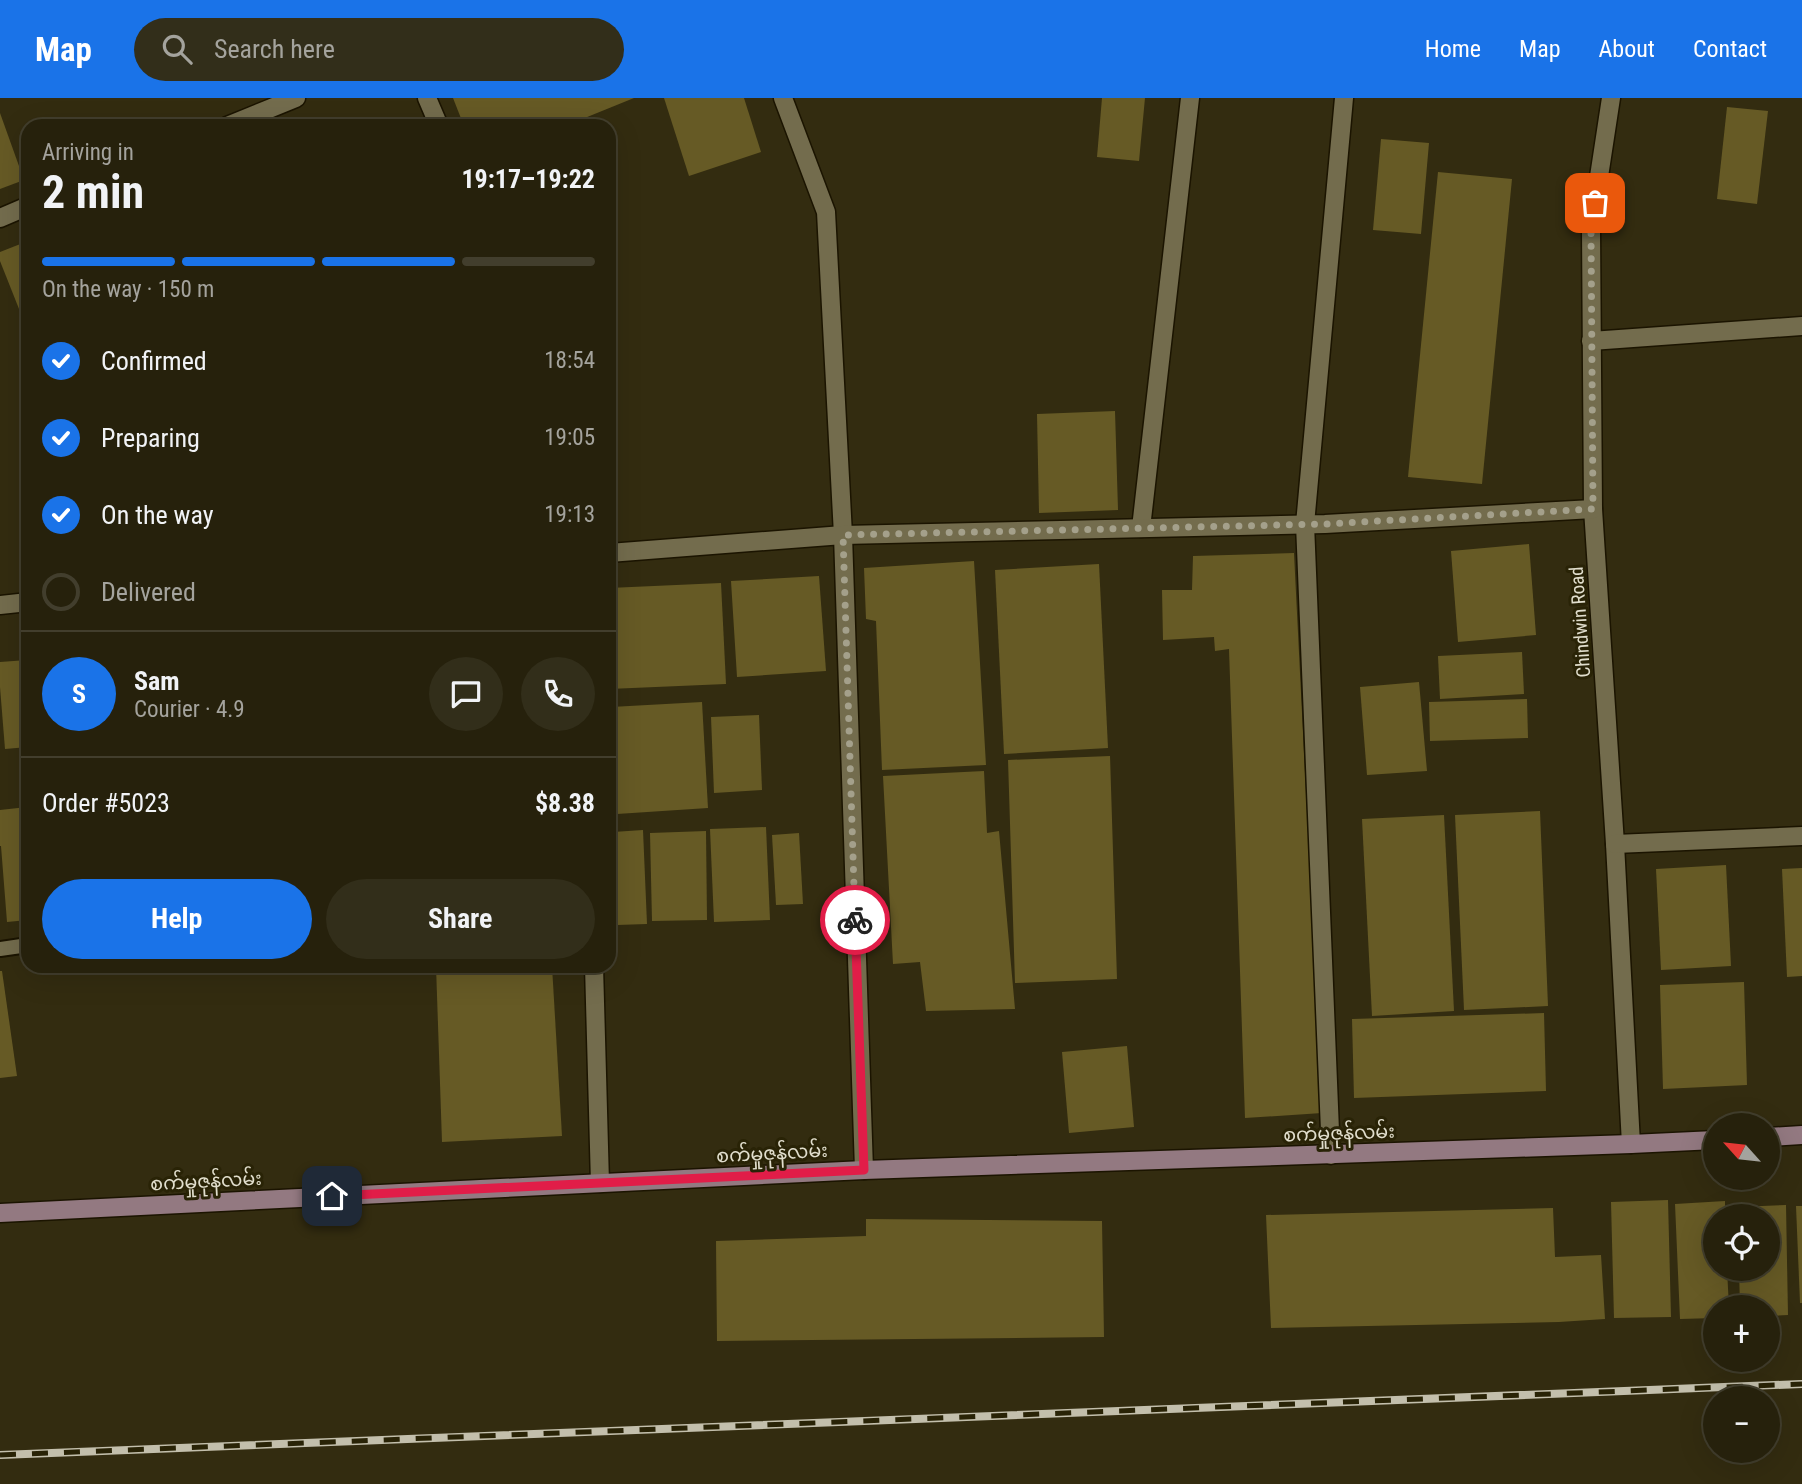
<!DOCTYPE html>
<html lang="en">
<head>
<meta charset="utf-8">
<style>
  body { margin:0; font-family:"Roboto Condensed","Noto Sans Myanmar",sans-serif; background:#322e1a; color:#f1f3f6; height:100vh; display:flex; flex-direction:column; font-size:26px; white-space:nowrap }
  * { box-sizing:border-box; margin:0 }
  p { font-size:23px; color:#a4a39d }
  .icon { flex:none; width:38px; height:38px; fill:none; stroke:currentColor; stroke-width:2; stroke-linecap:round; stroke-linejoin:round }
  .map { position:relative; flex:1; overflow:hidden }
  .panel { position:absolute; left:21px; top:21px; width:595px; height:854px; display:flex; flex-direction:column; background:#26210c; border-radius:21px; box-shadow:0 7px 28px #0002,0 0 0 2px #423e2d }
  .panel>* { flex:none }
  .needle { width:46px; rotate:297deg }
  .buttons { position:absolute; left:1703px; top:1015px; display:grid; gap:14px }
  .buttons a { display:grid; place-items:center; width:77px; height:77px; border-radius:50%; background:#26210c; box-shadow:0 7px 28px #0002,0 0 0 2px #423e2d; font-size:35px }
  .pin { position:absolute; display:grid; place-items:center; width:60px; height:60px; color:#fff; margin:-30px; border-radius:14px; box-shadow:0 4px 10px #0006 }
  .courier { position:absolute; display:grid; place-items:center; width:70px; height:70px; margin:-35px; border:5px solid #e11d48; border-radius:50%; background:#fff; color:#222; box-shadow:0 2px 9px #0007 }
  .head em { font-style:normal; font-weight:700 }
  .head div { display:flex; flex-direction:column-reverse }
  .head { display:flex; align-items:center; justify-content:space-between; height:119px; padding:0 21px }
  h1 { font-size:46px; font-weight:700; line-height:52px }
  .bar { display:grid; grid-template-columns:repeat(4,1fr); gap:10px 7px; align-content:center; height:84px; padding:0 21px }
  .bar i { height:9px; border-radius:5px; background:#423e2d }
  .bar .on { background:#1a73e8 }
  .bar p { grid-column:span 4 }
  .line { display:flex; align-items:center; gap:18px; padding:0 21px; border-top:2px solid #423e2d }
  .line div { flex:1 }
  .round { display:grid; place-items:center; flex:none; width:74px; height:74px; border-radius:37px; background:#322e1a }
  ol { padding:0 21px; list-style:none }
  li { display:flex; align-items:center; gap:21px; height:77px }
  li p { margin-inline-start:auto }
  li .icon { padding:7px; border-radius:50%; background:#1a73e8; color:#fff; stroke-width:4 }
  li:last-child { color:#a4a39d }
  li i { width:38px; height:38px; border:4px solid #423e2d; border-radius:50% }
  .cta { display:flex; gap:14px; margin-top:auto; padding:14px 21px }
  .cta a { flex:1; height:80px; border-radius:42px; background:#1a73e8; color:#fff; font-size:28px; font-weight:700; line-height:80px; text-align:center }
  .cta a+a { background:#322e1a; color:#f1f3f6 }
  header { display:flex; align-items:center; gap:42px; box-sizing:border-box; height:98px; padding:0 35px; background:#1a73e8; color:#fff }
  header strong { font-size:33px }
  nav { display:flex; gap:38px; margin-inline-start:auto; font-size:24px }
  .search { width:490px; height:63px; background:#322e1a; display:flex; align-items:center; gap:18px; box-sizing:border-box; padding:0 24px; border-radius:38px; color:#a4a39d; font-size:26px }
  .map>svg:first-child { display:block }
</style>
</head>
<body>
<header>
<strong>Map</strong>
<div class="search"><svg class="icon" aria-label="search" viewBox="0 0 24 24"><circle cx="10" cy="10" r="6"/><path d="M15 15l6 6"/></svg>Search here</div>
<nav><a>Home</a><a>Map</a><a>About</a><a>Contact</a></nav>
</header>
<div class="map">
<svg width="1802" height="1386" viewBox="0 0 1802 1386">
  <rect width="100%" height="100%" fill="#332c10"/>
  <g fill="#665a25">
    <polygon points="453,0 634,0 565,28 464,28"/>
    <polygon points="664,0 744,0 761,54 689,78"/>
    <polygon points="1102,0 1145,0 1139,63 1097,59"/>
    <polygon points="1727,9 1768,13 1757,106 1717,101"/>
    <polygon points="0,15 24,82 0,91"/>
    <polygon points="1381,41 1429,45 1421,136 1373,132"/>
    <polygon points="1438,74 1512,81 1482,386 1408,379"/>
    <polygon points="28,143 28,219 23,221 0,163 0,154"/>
    <polygon points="1115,313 1118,412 1039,415 1037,316"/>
    <polygon points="1529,446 1536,537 1458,544 1451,453"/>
    <polygon points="1294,455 1322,1015 1245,1020 1229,551 1215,553 1214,539 1163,542 1162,492 1192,492 1193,458"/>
    <polygon points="974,463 986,667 882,672 876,523 866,521 864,470"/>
    <polygon points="1099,466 1108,650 1004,656 995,472"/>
    <polygon points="819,478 826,573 737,579 731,483"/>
    <polygon points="721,485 726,586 609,591 609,490"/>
    <polygon points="1522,554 1524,596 1440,601 1438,558"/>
    <polygon points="27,562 28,649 5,651 0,589 0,564"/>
    <polygon points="1419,584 1427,673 1367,677 1360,589"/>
    <polygon points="1527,601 1528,640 1430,643 1429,604"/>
    <polygon points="702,604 708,710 617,716 611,609"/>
    <polygon points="759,617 762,692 714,695 711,619"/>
    <polygon points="1110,658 1117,881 1015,885 1008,662"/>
    <polygon points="984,673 987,735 999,733 1015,911 926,913 920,864 893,866 883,678"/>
    <polygon points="27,709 28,822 7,824 1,748 0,748 0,712"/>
    <polygon points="1540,713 1548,908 1464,912 1455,717"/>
    <polygon points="1444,717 1454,913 1372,918 1362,721"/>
    <polygon points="766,729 770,822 714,824 710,731"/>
    <polygon points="643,732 647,826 617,827 613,734"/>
    <polygon points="706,733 707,822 652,823 650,735"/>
    <polygon points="799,735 803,806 776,807 772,737"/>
    <polygon points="1726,767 1731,868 1661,872 1656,771"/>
    <polygon points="1802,770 1802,878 1787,879 1782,771"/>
    <polygon points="436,868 552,868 562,1038 442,1044"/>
    <polygon points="0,873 2,873 17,978 0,980"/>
    <polygon points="1744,884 1747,987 1663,991 1660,887"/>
    <polygon points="1544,915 1546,993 1354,1000 1352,921"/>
    <polygon points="1127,948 1134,1029 1069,1035 1062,954"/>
    <polygon points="1668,1102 1671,1219 1614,1220 1611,1104"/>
    <polygon points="1725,1103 1725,1118 1715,1118 1715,1171 1727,1171 1729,1209 1715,1209 1715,1220 1680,1221 1675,1106"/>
    <polygon points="1786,1107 1788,1217 1768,1218 1768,1209 1740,1209 1739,1171 1768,1171 1768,1118 1738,1118 1738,1109"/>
    <polygon points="1796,1108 1802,1108 1802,1205 1800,1205"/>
    <polygon points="1553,1110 1555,1159 1601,1157 1605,1221 1559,1224 1271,1230 1266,1117"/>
    <polygon points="866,1121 1102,1123 1104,1239 717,1243 716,1143 866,1138"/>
  </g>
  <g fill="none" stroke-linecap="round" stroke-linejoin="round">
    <g stroke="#1b1400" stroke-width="18">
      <polyline id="lane" points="0,851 28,847"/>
    </g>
    <g stroke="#1b1400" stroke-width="21">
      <g id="street">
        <polyline points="427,0 439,28"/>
        <polyline points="783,0 826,114 843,437 864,1072"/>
        <polyline points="1611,0 1591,131 1593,411 1615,746 1631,1046"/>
        <polyline points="227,28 296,0"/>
        <polyline points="0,120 28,108"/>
        <polyline points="1591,243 1802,228"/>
        <polyline points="1141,430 1190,0"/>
        <polyline points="609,455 843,437 1325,426 1593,411"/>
        <polyline points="0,507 28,504"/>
        <polyline points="1615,746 1802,738"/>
        <polyline points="594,868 600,1085"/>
        <polyline points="1331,1057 1305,426 1344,0"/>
      </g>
    </g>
    <g stroke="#1b1400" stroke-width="21">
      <g id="secondary">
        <polyline points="1768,1039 1802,1037"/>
        <polyline points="0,1115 864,1072 1631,1046 1715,1042"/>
      </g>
    </g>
    <use href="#lane" stroke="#736c4d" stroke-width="14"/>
    <use href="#street" stroke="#736c4d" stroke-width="18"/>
    <use href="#secondary" stroke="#937981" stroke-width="18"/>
    <g stroke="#c3bfac" stroke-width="8">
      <polyline id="rail" points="0,1357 1802,1286"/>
    </g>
    <use href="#rail" stroke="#292306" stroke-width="5" stroke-dasharray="16" stroke-linecap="butt"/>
  </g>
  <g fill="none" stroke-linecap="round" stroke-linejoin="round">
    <polyline stroke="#a4a08b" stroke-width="7" stroke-dasharray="0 12.6" points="855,822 843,437 1325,426 1593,411 1591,131 1595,105"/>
    <polyline stroke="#e11d48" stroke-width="9" points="332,1098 864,1072 855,822"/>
  </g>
  <g text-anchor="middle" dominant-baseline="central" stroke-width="6" stroke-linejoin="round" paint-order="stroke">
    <g font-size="19" fill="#e1decd" stroke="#292306">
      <text transform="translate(1580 524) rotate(-94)">Chindwin Road</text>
      <text transform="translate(1339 1035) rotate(-2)">စက်မှုဇုန်လမ်း</text>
      <text transform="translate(772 1055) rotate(-3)">စက်မှုဇုန်လမ်း</text>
      <text transform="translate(206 1083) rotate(-3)">စက်မှုဇုန်လမ်း</text>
    </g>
  </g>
</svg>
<div class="buttons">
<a><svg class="needle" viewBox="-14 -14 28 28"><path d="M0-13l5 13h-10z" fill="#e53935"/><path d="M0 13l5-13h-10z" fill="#a4a39d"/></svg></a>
<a><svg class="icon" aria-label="locate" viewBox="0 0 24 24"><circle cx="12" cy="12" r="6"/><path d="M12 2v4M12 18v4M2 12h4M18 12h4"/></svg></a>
<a>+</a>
<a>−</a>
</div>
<div class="pin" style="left:1595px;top:105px;background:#ea580c"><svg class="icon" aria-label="bag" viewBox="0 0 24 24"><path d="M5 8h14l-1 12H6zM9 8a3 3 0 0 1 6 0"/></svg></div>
<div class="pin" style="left:332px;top:1098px;background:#1f2937"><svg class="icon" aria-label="home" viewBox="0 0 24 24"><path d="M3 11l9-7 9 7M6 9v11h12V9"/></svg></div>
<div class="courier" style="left:855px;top:822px"><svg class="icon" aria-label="bike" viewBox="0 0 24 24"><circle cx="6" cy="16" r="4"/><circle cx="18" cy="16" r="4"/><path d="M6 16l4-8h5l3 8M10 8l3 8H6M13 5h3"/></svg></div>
<section class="panel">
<div class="head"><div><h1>2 min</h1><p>Arriving in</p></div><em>19:17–19:22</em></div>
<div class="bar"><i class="on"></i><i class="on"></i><i class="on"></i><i></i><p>On the way · 150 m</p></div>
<ol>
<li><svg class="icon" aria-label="check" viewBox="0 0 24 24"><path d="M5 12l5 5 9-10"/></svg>Confirmed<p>18:54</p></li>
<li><svg class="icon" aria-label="check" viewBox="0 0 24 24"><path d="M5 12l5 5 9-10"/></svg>Preparing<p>19:05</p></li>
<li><svg class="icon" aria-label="check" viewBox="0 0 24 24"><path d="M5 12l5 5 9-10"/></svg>On the way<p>19:13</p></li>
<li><i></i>Delivered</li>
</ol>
<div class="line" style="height:126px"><b class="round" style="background:#1a73e8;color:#fff">S</b><div><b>Sam</b><p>Courier · 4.9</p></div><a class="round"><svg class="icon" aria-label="chat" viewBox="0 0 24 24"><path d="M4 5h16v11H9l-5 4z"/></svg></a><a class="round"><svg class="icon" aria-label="phone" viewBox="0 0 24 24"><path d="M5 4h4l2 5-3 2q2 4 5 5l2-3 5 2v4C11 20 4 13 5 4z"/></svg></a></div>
<div class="line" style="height:91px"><div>Order #5023</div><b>$8.38</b></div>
<div class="cta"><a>Help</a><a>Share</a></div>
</section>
</div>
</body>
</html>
